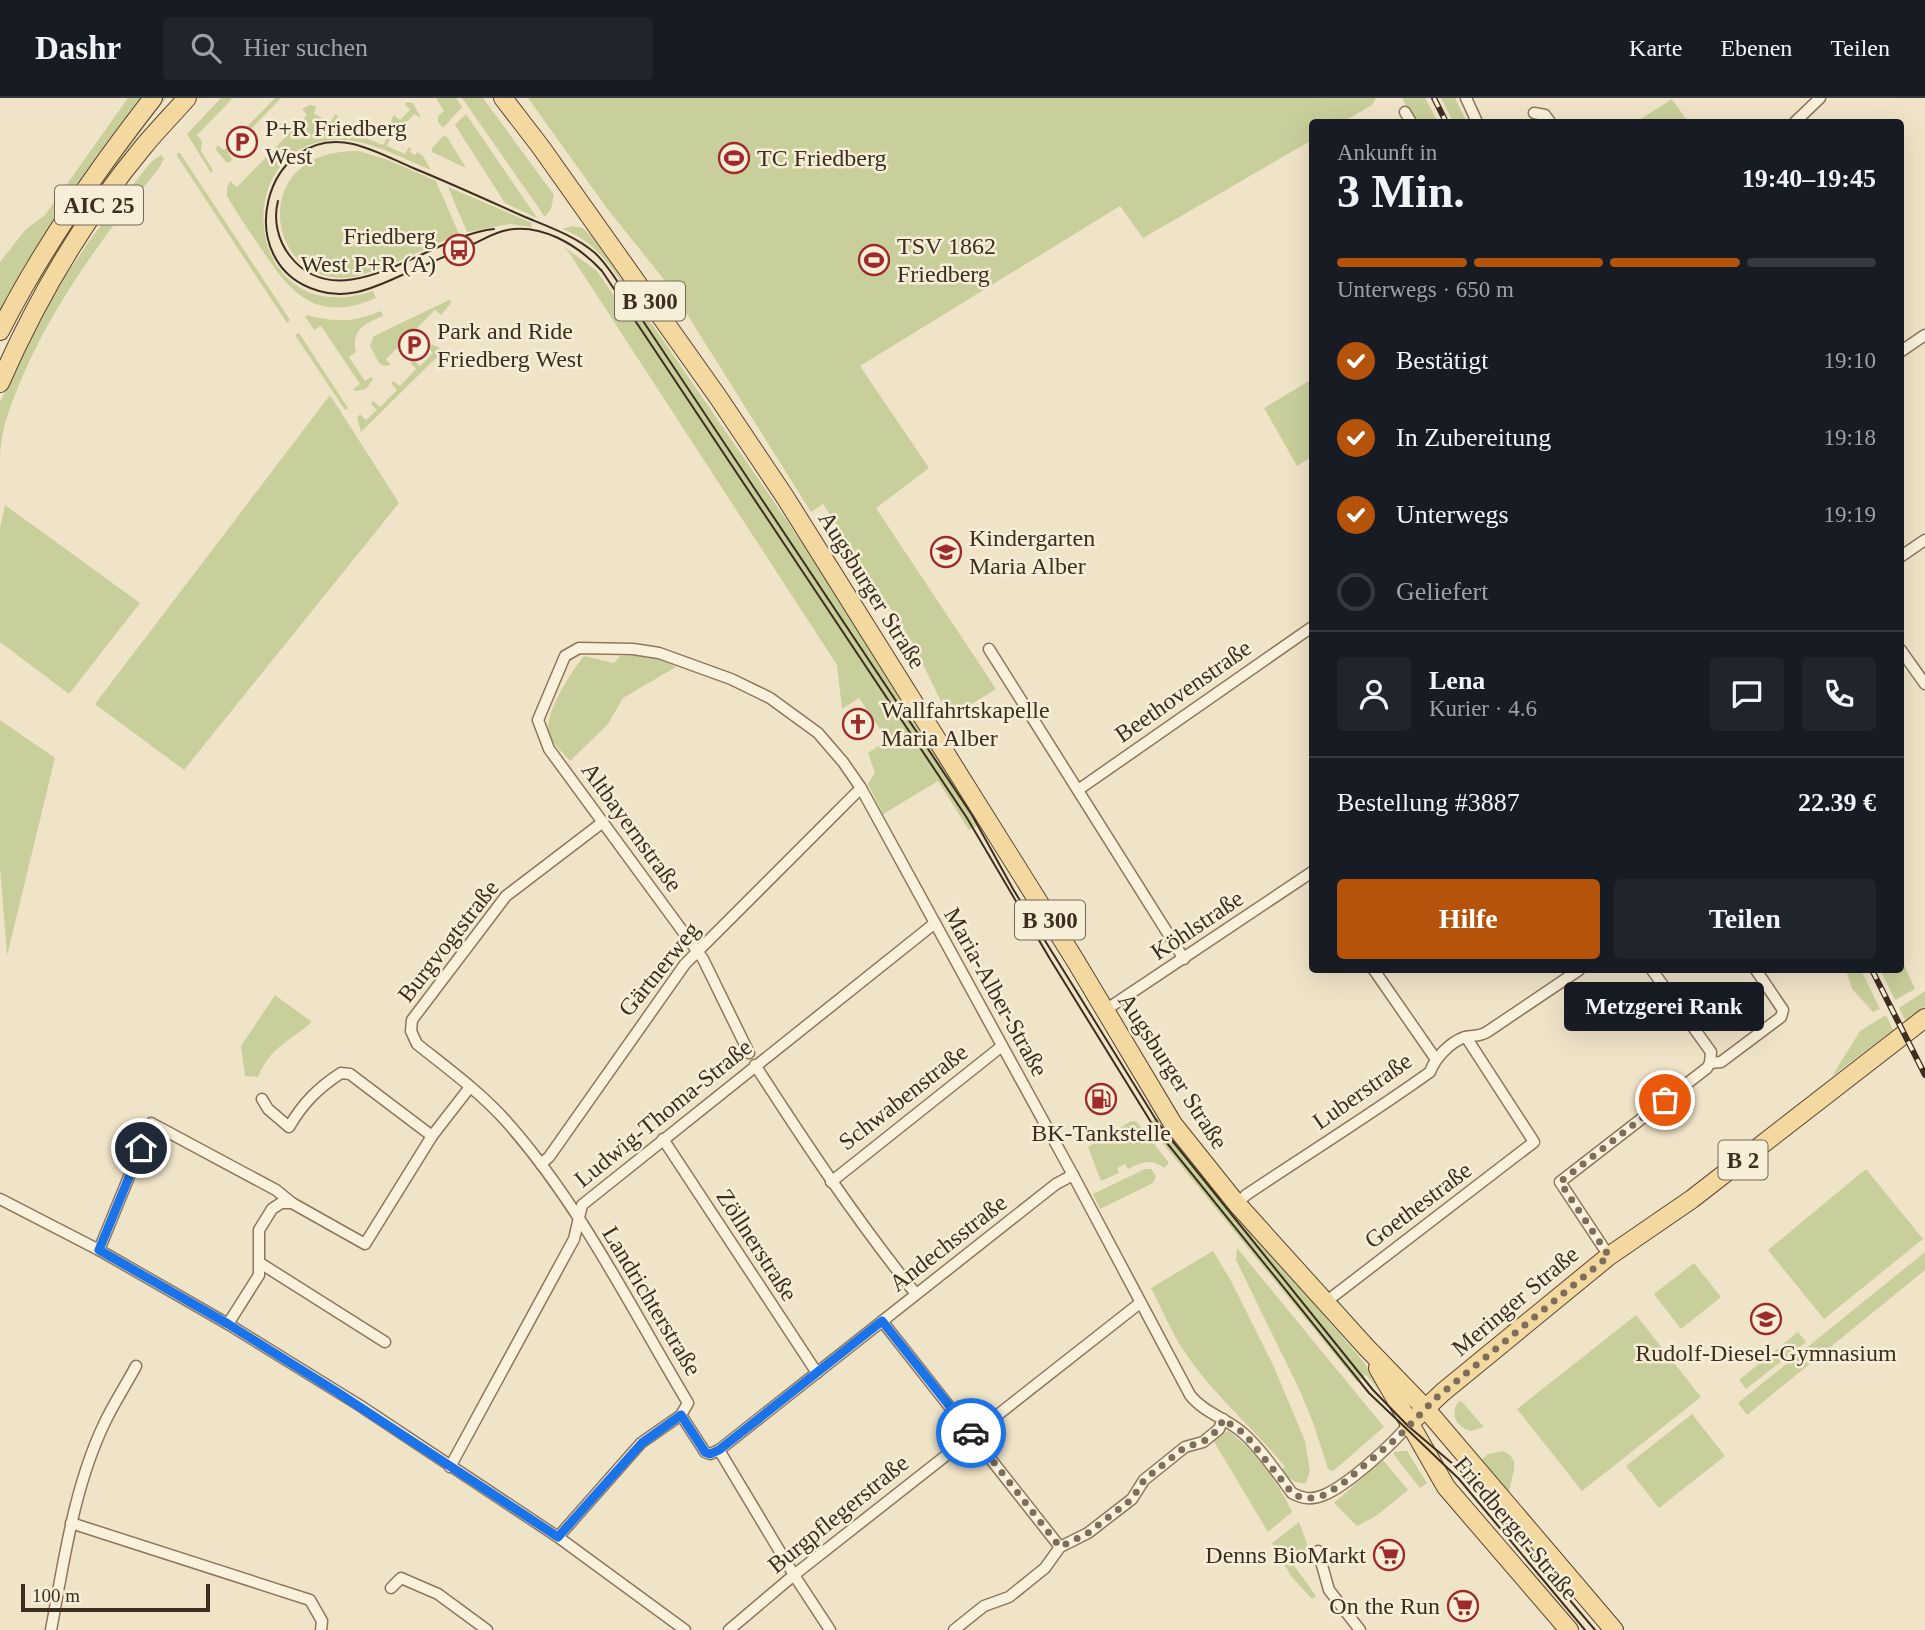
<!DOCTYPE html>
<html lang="de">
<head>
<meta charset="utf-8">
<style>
  body { margin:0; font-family:Georgia,serif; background:#20242c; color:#f1f3f6; height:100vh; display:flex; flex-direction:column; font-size:26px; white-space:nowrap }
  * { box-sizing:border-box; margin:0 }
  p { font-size:23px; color:#9ea1a6 }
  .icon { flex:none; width:38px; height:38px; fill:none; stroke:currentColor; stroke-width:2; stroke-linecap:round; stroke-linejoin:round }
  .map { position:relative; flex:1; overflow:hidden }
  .side { position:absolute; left:1309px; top:21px; width:595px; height:854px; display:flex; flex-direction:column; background:#171b24; border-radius:7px; box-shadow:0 7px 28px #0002 }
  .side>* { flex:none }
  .scale { position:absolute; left:21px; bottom:18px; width:189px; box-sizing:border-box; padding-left:7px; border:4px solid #3d2e20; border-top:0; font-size:19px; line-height:24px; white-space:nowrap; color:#3d2e20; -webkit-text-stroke:5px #f7eed8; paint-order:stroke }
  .pin { position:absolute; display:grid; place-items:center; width:60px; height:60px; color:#fff; margin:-30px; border:4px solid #fff; border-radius:50%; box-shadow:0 2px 7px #0007 }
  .courier { position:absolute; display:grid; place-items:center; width:70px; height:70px; margin:-35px; border:5px solid #1a73e8; border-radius:50%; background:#fff; color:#222; box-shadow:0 2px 9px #0007 }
  .bubble { position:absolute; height:49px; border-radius:7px; background:#171b24; box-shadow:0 7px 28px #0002; font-size:23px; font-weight:600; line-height:49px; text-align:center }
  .summary em { font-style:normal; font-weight:600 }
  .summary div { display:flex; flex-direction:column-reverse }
  .summary { display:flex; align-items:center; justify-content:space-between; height:119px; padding:0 28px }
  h1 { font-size:46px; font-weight:600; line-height:52px }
  .bar { display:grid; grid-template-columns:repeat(4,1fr); gap:10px 7px; align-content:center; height:84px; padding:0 28px }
  .bar i { height:9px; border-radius:5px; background:#363941 }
  .bar .on { background:#b45309 }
  .bar p { grid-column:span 4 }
  .line { display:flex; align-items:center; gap:18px; padding:0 28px; border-top:2px solid #363941 }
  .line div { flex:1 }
  .round { display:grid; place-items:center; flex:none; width:74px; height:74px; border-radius:7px; background:#20242c }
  ol { padding:0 28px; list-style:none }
  li { display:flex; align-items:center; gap:21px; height:77px }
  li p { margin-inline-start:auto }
  li .icon { padding:7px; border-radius:50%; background:#b45309; color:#fff; stroke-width:4 }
  li:last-child { color:#9ea1a6 }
  li i { width:38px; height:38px; border:4px solid #363941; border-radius:50% }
  .primary-button { display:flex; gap:14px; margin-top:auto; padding:14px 28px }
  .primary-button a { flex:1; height:80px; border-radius:7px; background:#b45309; color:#fff; font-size:28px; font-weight:600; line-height:80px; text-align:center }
  .primary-button a+a { background:#20242c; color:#f1f3f6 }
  header { display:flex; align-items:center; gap:42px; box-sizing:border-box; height:98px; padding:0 35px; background:#171b24; border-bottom:2px solid #363941 }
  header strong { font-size:33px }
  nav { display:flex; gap:38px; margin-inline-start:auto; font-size:24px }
  .search { width:490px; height:63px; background:#20242c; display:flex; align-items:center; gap:18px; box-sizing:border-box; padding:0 24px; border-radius:7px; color:#9ea1a6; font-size:26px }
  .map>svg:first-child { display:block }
</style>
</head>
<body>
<header>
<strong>Dashr</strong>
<div class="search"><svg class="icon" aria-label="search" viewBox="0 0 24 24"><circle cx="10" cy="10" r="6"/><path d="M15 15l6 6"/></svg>Hier suchen</div>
<nav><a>Karte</a><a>Ebenen</a><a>Teilen</a></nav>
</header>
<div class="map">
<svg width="1925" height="1532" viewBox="0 0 1925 1532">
  <rect width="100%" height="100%" fill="#f0e4c8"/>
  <g fill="#c9cf9b">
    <polygon points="128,0 142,0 41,141 0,213 0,164 26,131 45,117"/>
    <polygon points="160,0 166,0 100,89 38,186 34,185 62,137"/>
    <polygon points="221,0 233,0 197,37 202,43 201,53 213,72 211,75 187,36"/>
    <polygon points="275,0 281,0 228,55 233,62 227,65 216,52 217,47 224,52"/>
    <polygon points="436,0 456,0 462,9 443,30 438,24 438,18 444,13"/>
    <polygon points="462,0 483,0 554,97 551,111 545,119"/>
    <polygon points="528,0 1376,0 1372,7 1343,24 1312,24 1312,42 1143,140 1120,108 860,268 929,370 876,410 996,591 949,620 912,544 823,406 811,414 670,189 606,109"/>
    <polygon points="1402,0 1425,0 1438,24 1415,24"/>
    <polygon points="1441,0 1455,0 1467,24 1453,24"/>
    <polygon points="1672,1 1688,24 1636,24"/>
    <polygon points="407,4 413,5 421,20 414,16 405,26 409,31 405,33 393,28 391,23 394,17 400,22 410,12 405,6"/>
    <path d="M310,7L316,8L314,16L331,24L335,16L338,18L335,26L357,35L360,29H363L361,38L383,47L387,40L390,41L387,48L405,56L409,49L411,50L410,54L415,57L417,54L423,58L431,72C404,61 374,44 345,42C225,35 240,237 373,193L376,200C316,226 291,196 260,149C249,132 237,116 227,98V90L230,83L237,89L307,17L302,11Z"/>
    <polygon points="466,16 537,120 505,105 455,27"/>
    <polygon points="443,38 447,39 466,70 432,54 432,50"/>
    <path d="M359,53L388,62L436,83L459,136C432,147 369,180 344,180C263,181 249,50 359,53Z"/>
    <polygon points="177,55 180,55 290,222 287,225 177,58"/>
    <path d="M161,57L164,61L159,70C147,86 134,100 122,116C84,166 49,218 24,275C11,306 1,328 0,362V304L35,230L59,187L92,139L151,64Z"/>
    <polygon points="448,89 532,125 531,129 510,126 467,134"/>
    <path d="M572,128L583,130L593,140L829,484L981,726L969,732L938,683L883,716L868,686L875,675L868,655L887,642L859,600L842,611L837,567L570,156L563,148L597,173L626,215L636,208C616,176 599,144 562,131Z"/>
    <polygon points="449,202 452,204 441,217 435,212 386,261 391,267 384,268 379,265 370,248 374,238"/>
    <path d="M381,213L383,218C365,225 351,232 356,254L349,259L365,283L371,279L373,281L366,291L356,293L353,291L360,286L321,228L314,232L305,218L306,217C337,224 351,225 381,213Z"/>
    <polygon points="299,235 348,310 347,311 345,312 295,237"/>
    <polygon points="429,246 438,249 444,255 441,259 439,257 361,334 357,320 360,316 366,322 377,312 371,306 373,303 380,309 397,292 391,285 393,283 400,288 416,271 411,265 413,262 420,268 433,255 427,248"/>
    <polygon points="1312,281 1312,359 1297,368 1264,310"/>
    <polygon points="330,297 399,405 184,672 95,606"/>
    <polygon points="5,407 140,505 69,596 0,544 0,430"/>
    <path d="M651,557L676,569L623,600L608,626L570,663C564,655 552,646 549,637C543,616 571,574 584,558L614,565L620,558Z"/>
    <polygon points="0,622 55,660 7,858 0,769"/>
    <polygon points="1901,860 1915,891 1895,902 1880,872 1900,872"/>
    <polygon points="1846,872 1861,872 1880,911 1873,914 1852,891"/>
    <polygon points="1925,893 1925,909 1906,924 1899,910"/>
    <path d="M275,897L312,924C289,944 271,948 258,979L245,978L241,948Z"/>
    <polygon points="1886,917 1893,932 1832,978 1860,933"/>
    <polygon points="1157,1020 1205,1080 1363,1263 1384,1294 1382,1296 1366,1277 1357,1284 1147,1026"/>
    <path d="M1131,1023L1137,1024L1169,1065L1164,1070C1151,1060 1142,1064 1128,1071L1125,1066L1117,1070L1119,1075L1101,1083L1088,1049Z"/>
    <polygon points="1145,1071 1151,1071 1156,1078 1153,1085 1100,1111 1093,1096"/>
    <polygon points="1866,1071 1923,1141 1824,1221 1768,1152"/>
    <polygon points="1237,1150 1384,1329 1333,1373 1328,1371 1314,1327 1300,1293 1236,1162"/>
    <path d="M1213,1153L1230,1181L1274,1269L1305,1343L1310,1373L1306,1385C1296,1387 1287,1379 1281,1372L1285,1369C1253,1329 1212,1296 1184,1253C1171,1234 1162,1211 1151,1190Z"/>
    <polygon points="1925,1154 1925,1172 1747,1317 1738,1305"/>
    <polygon points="1694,1165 1721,1199 1681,1231 1654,1196"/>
    <polygon points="1636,1217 1701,1299 1582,1393 1517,1311"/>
    <polygon points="1798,1234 1806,1244 1746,1291 1739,1282"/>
    <path d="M1460,1303L1463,1305L1484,1329L1471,1333C1456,1329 1450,1317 1458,1304Z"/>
    <polygon points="1692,1316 1725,1358 1659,1410 1626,1368"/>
    <path d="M1228,1333C1255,1352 1279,1385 1292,1414L1268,1434L1213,1342Z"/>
    <polygon points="1401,1353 1407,1353 1427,1385 1420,1390 1394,1357 1394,1354"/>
    <polygon points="1503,1353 1510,1357 1514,1363 1514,1372 1508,1398 1479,1364 1488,1356"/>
    <polygon points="1383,1362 1408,1392 1376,1418 1357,1428 1334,1405"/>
    <polygon points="1299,1424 1309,1451 1293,1466 1316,1498 1312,1501 1291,1478 1272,1445"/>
  </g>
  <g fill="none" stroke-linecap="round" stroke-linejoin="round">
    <g stroke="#8d765c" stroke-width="13">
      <g id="street">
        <polyline points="1466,0 1477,24"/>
        <polyline points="1405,14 1411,24"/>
        <polyline points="1534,15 1545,17 1550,24"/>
        <polyline points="1795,24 1820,0"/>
        <polyline points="1900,254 1925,237"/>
        <polyline points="1900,459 1925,442"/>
        <polyline points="989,551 1184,861"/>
        <polyline points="1900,551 1925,586"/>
        <polyline points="1078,692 1312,529"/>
        <path d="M603,724L506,798L412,922L411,933L417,946C447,970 480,994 506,1023C580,1106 631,1210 688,1305L681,1317L705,1354L710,1356L719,1352L794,1477L830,1532"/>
        <polyline points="1374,872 1435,960"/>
        <polyline points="1104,913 1312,774"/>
        <path d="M749,955L703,861L549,651L538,622L565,558L579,550L633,551L659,555L731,581L770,600L818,635L843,664L861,690L1073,1077L1190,1297C1204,1315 1226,1320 1243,1335C1262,1352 1277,1375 1292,1395C1303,1401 1312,1402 1324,1397C1348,1387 1392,1347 1409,1326"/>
        <polyline points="1710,965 1721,964 1781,919 1783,912 1756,872"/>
        <path d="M755,967C806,1046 857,1123 916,1196"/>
        <path d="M262,1001L268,1011L289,1029C303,1005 318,990 341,975L350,976L432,1038"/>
        <polyline points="663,1041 817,1275"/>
        <polyline points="541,1066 549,1059 685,866 861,690"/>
        <polyline points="831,1084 1002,948"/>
        <polyline points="0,1101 99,1152 228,1226 359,1307 558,1439 685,1532"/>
        <path d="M1237,1106L1246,1097C1307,1056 1370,1017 1430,974C1435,960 1450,944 1465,939C1473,937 1479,939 1487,934L1579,872"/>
        <polyline points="99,1152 151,1025 276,1092 292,1105"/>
        <polyline points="1609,1158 1560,1084 1707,970 1710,965 1711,954 1652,872"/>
        <polyline points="260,1165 385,1244"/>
        <polyline points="1327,1203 1534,1044 1466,939"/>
        <polyline points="882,1223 1060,1449"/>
        <polyline points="228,1226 259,1177 259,1132 272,1111 281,1105 292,1105 365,1146 432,1038 470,989"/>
        <polyline points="719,1352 1056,1086 1073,1077"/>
        <polyline points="450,1369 574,1141 582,1107 935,825"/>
        <polyline points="71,1425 310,1502 322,1523 321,1532"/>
        <polyline points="558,1439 641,1345 681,1317"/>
        <polyline points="1318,1453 1329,1492 1360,1532"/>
        <polyline points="391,1490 401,1480 438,1496 487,1532"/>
        <path d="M51,1532C64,1463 74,1388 105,1324C114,1305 126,1287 136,1268"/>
        <polyline points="729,1532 794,1477 1140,1205"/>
        <polyline points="954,1532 984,1508 1009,1499 1045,1470 1060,1449 1088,1435 1132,1401 1144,1382 1185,1349 1203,1344 1219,1331 1223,1321"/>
      </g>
    </g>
    <g stroke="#5b4430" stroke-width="20">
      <g id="primary">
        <polyline points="503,0 540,48 718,299 785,399 1075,862 1173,1026 1237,1106 1366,1249 1425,1310 1614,1532"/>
        <path d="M0,233C42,150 96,73 153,0"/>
        <path d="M0,285C37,200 85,119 144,48C158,31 173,16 187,0"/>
        <polyline points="1378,1270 1446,1389 1569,1532"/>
        <polyline points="1409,1326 1443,1294 1609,1158 1692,1101 1925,920"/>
      </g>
    </g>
    <use href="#street" stroke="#faf1dc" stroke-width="10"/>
    <use href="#primary" stroke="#f3d9a0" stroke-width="18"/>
    <g stroke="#3d2e20" stroke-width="2">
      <path d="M278,103C273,122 278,143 290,158C341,224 433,136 494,131"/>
      <path d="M1585,1532L1459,1381L1369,1295L1154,1029L1050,861L967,720L602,173C578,147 539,123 503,133C489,137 477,145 464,150C440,161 415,171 391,182C368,192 345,201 319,193C228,167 264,26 353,46C374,51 394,62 413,70C450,85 487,102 525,119C549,129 575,138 595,155C611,170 623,193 635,211L972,717L1013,791L1158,1025L1373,1292L1408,1328L1460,1372L1595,1532"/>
    </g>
    <g stroke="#3d2e20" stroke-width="6">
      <g id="rail">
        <polyline points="1434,0 1446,24"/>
        <polyline points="1872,872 1925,977"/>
      </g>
    </g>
    <use href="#rail" stroke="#f7eed8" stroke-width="3.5" stroke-dasharray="10" stroke-linecap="butt"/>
  </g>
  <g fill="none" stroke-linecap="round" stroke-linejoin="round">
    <polyline stroke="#7c6e5b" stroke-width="7" stroke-dasharray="0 12.6" points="971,1335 1060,1449 1088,1435 1132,1401 1144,1382 1185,1349 1203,1344 1219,1331 1223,1321 1245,1336 1292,1395 1302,1400 1311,1400 1324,1397 1341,1387 1398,1339 1436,1300 1609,1158 1560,1084 1665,1002"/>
    <polyline stroke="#1a73e8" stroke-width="9" points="141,1050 99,1152 228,1226 337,1294 558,1439 642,1345 681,1317 705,1354 710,1356 719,1352 882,1223 971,1335"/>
  </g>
  <defs>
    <g id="parking-ring" transform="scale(1.575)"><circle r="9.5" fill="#f7eed8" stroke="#9e2a2b" stroke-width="1.5"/><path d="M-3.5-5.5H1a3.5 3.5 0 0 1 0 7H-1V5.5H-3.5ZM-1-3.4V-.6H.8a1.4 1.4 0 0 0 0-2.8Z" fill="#9e2a2b"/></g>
    <g id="stadium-ring" transform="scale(1.575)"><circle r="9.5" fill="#f7eed8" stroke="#9e2a2b" stroke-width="1.5"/><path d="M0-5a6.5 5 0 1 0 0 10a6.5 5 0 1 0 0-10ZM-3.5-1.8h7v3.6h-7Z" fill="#9e2a2b"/></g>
    <g id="bus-ring" transform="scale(1.575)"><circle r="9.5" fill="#f7eed8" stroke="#9e2a2b" stroke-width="1.5"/><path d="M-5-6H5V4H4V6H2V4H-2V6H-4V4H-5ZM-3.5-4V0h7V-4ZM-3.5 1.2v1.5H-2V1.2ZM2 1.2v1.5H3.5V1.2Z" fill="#9e2a2b"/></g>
    <g id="school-ring" transform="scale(1.575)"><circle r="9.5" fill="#f7eed8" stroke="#9e2a2b" stroke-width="1.5"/><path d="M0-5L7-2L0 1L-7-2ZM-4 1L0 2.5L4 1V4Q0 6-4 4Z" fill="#9e2a2b"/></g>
    <g id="church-ring" transform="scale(1.575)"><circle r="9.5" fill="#f7eed8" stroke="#9e2a2b" stroke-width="1.5"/><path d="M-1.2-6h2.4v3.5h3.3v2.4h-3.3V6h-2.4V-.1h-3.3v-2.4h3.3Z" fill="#9e2a2b"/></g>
    <g id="fuel-ring" transform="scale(1.575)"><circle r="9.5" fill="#f7eed8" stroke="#9e2a2b" stroke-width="1.5"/><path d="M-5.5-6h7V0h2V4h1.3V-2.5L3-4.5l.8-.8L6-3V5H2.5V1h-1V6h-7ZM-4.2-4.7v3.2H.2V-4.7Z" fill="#9e2a2b"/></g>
    <g id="supermarket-ring" transform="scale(1.575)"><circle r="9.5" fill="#f7eed8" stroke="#9e2a2b" stroke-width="1.5"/><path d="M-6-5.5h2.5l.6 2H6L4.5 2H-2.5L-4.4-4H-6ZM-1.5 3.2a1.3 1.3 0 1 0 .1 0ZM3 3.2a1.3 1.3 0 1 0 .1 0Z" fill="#9e2a2b"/></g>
  </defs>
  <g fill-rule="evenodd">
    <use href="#parking-ring" x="242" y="44"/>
    <use href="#stadium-ring" x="734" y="60"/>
    <use href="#bus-ring" x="459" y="152"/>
    <use href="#stadium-ring" x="874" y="162"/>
    <use href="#parking-ring" x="414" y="247"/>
    <use href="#school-ring" x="946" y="454"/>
    <use href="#church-ring" x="858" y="626"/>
    <use href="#fuel-ring" x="1101" y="1001"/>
    <use href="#school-ring" x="1766" y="1221"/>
    <use href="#supermarket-ring" x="1389" y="1457"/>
    <use href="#supermarket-ring" x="1463" y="1508"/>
  </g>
  <g text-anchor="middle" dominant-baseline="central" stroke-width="5" stroke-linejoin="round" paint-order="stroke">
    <g fill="#f7eed8" stroke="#756857" stroke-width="2">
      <rect x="55" y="87.5" width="88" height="39" rx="5"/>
      <rect x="615" y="183.5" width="70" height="39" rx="5"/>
      <rect x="1015" y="802.5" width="70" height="39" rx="5"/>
      <rect x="1718.5" y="1042.5" width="49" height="39" rx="5"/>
    </g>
    <g font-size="23" font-weight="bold" fill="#3d2e20">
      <text x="99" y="107">AIC 25</text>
      <text x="650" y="203">B 300</text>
      <text x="1050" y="822">B 300</text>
      <text x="1743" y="1062">B 2</text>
    </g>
    <g font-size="24" fill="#3d2e20" stroke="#f7eed8" text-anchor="start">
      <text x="265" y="30">P+R Friedberg<tspan x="265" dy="28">West</tspan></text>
      <text x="757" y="60">TC Friedberg</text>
      <text x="436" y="138" text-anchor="end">Friedberg<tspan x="436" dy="28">West P+R (A)</tspan></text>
      <text x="897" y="148">TSV 1862<tspan x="897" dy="28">Friedberg</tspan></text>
      <text x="437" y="233">Park and Ride<tspan x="437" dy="28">Friedberg West</tspan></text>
      <text x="969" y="440">Kindergarten<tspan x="969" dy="28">Maria Alber</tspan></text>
      <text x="881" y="612">Wallfahrtskapelle<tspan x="881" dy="28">Maria Alber</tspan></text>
      <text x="1101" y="1035" text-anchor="middle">BK-Tankstelle</text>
      <text x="1766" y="1255" text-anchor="middle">Rudolf-Diesel-Gymnasium</text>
      <text x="1366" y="1457" text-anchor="end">Denns BioMarkt</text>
      <text x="1440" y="1508" text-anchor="end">On the Run</text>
    </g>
    <g font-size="24" fill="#3d2e20" stroke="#f7eed8">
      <text transform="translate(872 492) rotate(58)">Augsburger Straße</text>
      <text transform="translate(1183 593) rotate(-35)">Beethovenstraße</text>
      <text transform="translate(632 729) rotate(54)">Altbayernstraße</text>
      <text transform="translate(1197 827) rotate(-34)">Köhlstraße</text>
      <text transform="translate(448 843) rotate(-52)">Burgvogtstraße</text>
      <text transform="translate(659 871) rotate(-51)">Gärtnerweg</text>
      <text transform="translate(996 894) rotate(61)">Maria-Alber-Straße</text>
      <text transform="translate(1173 973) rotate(57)">Augsburger Straße</text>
      <text transform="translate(1362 993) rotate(-35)">Luberstraße</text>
      <text transform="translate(903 999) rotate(-38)">Schwabenstraße</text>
      <text transform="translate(663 1015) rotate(-39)">Ludwig-Thoma-Straße</text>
      <text transform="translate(1418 1107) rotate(-37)">Goethestraße</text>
      <text transform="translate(948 1145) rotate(-38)">Andechsstraße</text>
      <text transform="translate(757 1147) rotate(57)">Zöllnerstraße</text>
      <text transform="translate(652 1203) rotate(59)">Landrichterstraße</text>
      <text transform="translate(1515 1203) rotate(-40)">Meringer Straße</text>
      <text transform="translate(838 1416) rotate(-39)">Burgpflegerstraße</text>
      <text transform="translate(1516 1430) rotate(50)">Friedberger Straße</text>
    </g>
  </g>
</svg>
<div class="scale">100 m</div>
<div class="pin" style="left:1665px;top:1002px;background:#ea580c"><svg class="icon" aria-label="bag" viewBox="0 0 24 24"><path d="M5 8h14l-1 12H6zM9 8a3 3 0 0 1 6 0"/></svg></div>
<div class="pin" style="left:141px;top:1050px;background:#1f2937"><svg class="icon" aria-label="home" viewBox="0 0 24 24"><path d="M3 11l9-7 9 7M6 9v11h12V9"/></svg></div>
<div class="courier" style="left:971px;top:1335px"><svg class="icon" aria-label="car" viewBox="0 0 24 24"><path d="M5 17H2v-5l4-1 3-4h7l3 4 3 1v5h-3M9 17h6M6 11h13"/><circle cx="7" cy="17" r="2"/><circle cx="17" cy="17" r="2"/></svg></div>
<div class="bubble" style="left:1564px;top:884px;width:200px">Metzgerei Rank</div>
<section class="side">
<div class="summary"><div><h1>3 Min.</h1><p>Ankunft in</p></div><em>19:40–19:45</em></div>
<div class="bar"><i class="on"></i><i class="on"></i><i class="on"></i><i></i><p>Unterwegs · 650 m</p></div>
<ol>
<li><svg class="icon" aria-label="check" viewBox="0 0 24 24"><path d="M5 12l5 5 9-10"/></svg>Bestätigt<p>19:10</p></li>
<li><svg class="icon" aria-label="check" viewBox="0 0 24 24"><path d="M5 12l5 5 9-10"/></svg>In Zubereitung<p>19:18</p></li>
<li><svg class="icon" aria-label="check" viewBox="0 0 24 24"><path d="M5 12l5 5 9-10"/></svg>Unterwegs<p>19:19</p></li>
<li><i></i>Geliefert</li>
</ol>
<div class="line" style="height:126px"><a class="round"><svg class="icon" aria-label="person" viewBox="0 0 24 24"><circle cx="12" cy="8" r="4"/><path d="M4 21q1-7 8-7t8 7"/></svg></a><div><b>Lena</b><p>Kurier · 4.6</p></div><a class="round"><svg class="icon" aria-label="chat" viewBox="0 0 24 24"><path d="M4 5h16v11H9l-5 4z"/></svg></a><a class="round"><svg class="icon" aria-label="phone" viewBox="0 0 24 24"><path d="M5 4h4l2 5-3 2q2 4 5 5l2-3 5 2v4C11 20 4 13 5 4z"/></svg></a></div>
<div class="line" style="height:91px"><div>Bestellung #3887</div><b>22.39 €</b></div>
<div class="primary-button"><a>Hilfe</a><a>Teilen</a></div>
</section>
</div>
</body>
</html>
